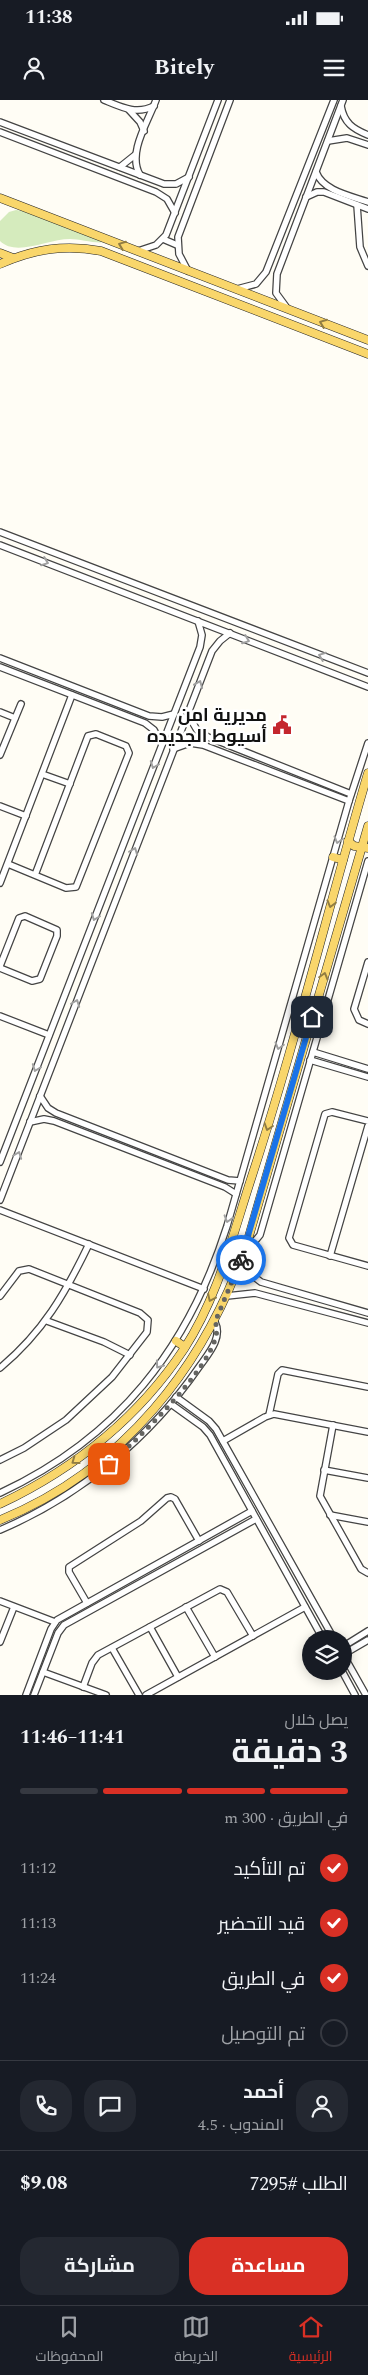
<!DOCTYPE html>
<html lang="ar">
<head>
<meta charset="utf-8">
<style>
  body { margin:0; font-family:Spectral,Cairo,serif; background:#242831; color:#f1f3f6; direction:rtl; height:100vh; display:flex; flex-direction:column; font-size:19px; white-space:nowrap }
  * { box-sizing:border-box; margin:0 }
  p { font-size:16px; color:#9ea1a6 }
  .icon { flex:none; width:28px; height:28px; fill:none; stroke:currentColor; stroke-width:2; stroke-linecap:round; stroke-linejoin:round }
  .map { position:relative; height:1595px; overflow:hidden; direction:ltr }
  .panel { display:flex; flex-direction:column; background:#171b24; flex:1 }
  .panel>* { flex:none }
  .controls { position:absolute; left:302px; top:1530px; display:grid; gap:10px }
  .controls a { display:grid; place-items:center; width:50px; height:50px; border-radius:50%; background:#171b24; box-shadow:0 2px 12px #0003; font-size:25px }
  .pin { position:absolute; display:grid; place-items:center; width:42px; height:42px; color:#fff; margin:-21px; border-radius:10px; box-shadow:0 2px 8px #0006 }
  .courier { position:absolute; display:grid; place-items:center; width:50px; height:50px; margin:-25px; border:4px solid #1a73e8; border-radius:50%; background:#fff; color:#222; box-shadow:0 1px 6px #0007 }
  .overview em { font-style:normal; font-weight:700 }
  .overview div { display:flex; flex-direction:column-reverse }
  .overview { display:flex; align-items:center; justify-content:space-between; height:85px; padding:0 20px }
  h1 { font-size:32px; font-weight:700; line-height:38px }
  .bar { display:grid; grid-template-columns:repeat(4,1fr); gap:8px 5px; align-content:center; height:60px; padding:0 20px }
  .bar i { height:6px; border-radius:4px; background:#363941 }
  .bar .current { background:#d93025 }
  .bar p { grid-column:span 4 }
  .line { display:flex; align-items:center; gap:12px; padding:0 20px; border-top:1px solid #363941 }
  .line div { flex:1 }
  .round { display:grid; place-items:center; flex:none; width:52px; height:52px; border-radius:20px; background:#242831 }
  ol { padding:0 20px; list-style:none }
  li { display:flex; align-items:center; gap:15px; height:55px }
  li p { margin-inline-start:auto }
  li .icon { padding:5px; border-radius:50%; background:#d93025; color:#fff; stroke-width:4 }
  li:last-child { color:#9ea1a6 }
  li i { width:28px; height:28px; border:2px solid #363941; border-radius:50% }
  .cta { display:flex; gap:10px; margin-top:auto; padding:10px 20px }
  .cta a { flex:1; height:58px; border-radius:20px; background:#d93025; color:#fff; font-size:20px; font-weight:700; line-height:58px; text-align:center }
  .cta a+a { background:#242831; color:#f1f3f6 }
  .status { display:flex; justify-content:space-between; align-items:center; height:35px; padding:0 25px; background:#171b24; direction:ltr }
  .status svg { height:14px; fill:currentColor }
  header { display:flex; justify-content:space-between; align-items:center; height:65px; padding:0 20px; background:#171b24; font-size:22px; font-weight:700 }
  .menu { display:flex; justify-content:space-around; align-items:center; height:70px; border-top:1px solid #363941; background:#171b24; font-size:14px; color:#9ea1a6 }
  .menu a { display:grid; justify-items:center; gap:2px }
  .menu .current { color:#d93025 }
  .map>svg:first-child { display:block }
</style>
</head>
<body>
<div class="status"><b>11:38</b><svg viewBox="0 0 49 12"><path d="M0 12V9h3v3zM5 12V6h3v6zM10 12V3h3v9zM15 12V0h3v12zM26 1h20v11H26zM47 4h2v5h-2z"/></svg></div>
<header><svg class="icon" aria-label="menu" viewBox="0 0 24 24"><path d="M4 6h16M4 12h16M4 18h16"/></svg>Bitely<svg class="icon" aria-label="person" viewBox="0 0 24 24"><circle cx="12" cy="8" r="4"/><path d="M4 21q1-7 8-7t8 7"/></svg></header>
<div class="map">
<svg width="368" height="1595" viewBox="0 0 368 1595">
  <rect width="100%" height="100%" fill="#fffdf5"/>
  <path fill="#d5ebbd" d="M16,110L23,111L104,142C96,144 80,139 70,139C48,139 16,157 0,141V121L9,112Z"/>
  <g fill="none" stroke-linecap="round" stroke-linejoin="round">
    <g stroke="#444" stroke-width="8">
      <g id="minor">
        <path d="M104,0C121,7 136,15 154,6"/>
        <path d="M341,6C344,23 353,29 368,35"/>
        <polyline points="129,10 140,22 144,31"/>
        <polyline points="0,22 164,84 176,84 189,77"/>
        <polyline points="0,32 156,92 167,99 175,113"/>
        <polyline points="328,41 347,38 368,45"/>
        <polyline points="120,67 135,55"/>
        <path d="M316,72C323,91 351,96 368,102"/>
        <path d="M140,75C127,53 148,22 156,0"/>
        <polyline points="306,97 317,92 324,92 368,109"/>
        <polyline points="357,105 360,147 368,166"/>
        <polyline points="163,139 177,145"/>
        <polyline points="138,151 156,145 166,135 218,0"/>
        <polyline points="188,171 179,154 178,137 230,0"/>
        <polyline points="237,189 256,184 266,172 334,0"/>
        <polyline points="287,208 276,193 277,174 343,0"/>
        <polyline points="0,432 368,573"/>
        <polyline points="0,445 368,587"/>
        <polyline points="0,558 149,616 162,617 174,614"/>
        <polyline points="0,567 145,623 154,630 162,644"/>
        <polyline points="0,612 15,618"/>
        <polyline points="187,613 197,630 208,637 351,694"/>
        <polyline points="173,649 190,643 203,645 349,701"/>
        <polyline points="0,655 21,604"/>
        <polyline points="42,674 70,684"/>
        <polyline points="0,706 26,716"/>
        <polyline points="8,764 66,788 76,787 129,653 126,646 96,634 88,636 35,775"/>
        <polyline points="0,783 72,595"/>
        <polyline points="368,862 354,909 359,920 368,924"/>
        <polyline points="0,866 19,818 25,816 57,830 57,836 40,879 32,881 0,868"/>
        <polyline points="0,916 49,935"/>
        <polyline points="313,952 368,969"/>
        <polyline points="310,960 368,977"/>
        <polyline points="40,996 48,1008 56,1013 228,1080 240,1081"/>
        <polyline points="368,1021 332,1012 325,1014 289,1138 293,1145 368,1166"/>
        <polyline points="30,1022 44,1019 54,1021 225,1087 236,1094"/>
        <polyline points="0,1062 200,547 202,535 198,521"/>
        <polyline points="0,1100 212,551 220,541 230,533"/>
        <polyline points="0,1110 204,1189"/>
        <polyline points="247,1143 255,1141 260,1135 368,761"/>
        <polyline points="330,1156 368,1026"/>
        <polyline points="240,1162 249,1173 261,1182 368,1213"/>
        <polyline points="0,1196 19,1171 29,1169 140,1213 148,1220 147,1232 112,1277 66,1320 24,1348 0,1360"/>
        <polyline points="227,1196 255,1193 368,1223"/>
        <polyline points="47,1221 104,1242 130,1255"/>
        <path d="M0,1268C43,1232 65,1194 89,1144"/>
        <polyline points="176,1297 209,1321 216,1329 334,1539"/>
        <polyline points="171,1304 203,1327 210,1335 323,1539"/>
        <polyline points="269,1315 278,1274 282,1270 368,1287"/>
        <polyline points="333,1325 320,1396 361,1469 368,1473"/>
        <polyline points="223,1341 265,1317 274,1314 368,1332"/>
        <polyline points="324,1370 368,1378"/>
        <path d="M0,1393C118,1338 188,1249 227,1126L349,701L368,643"/>
        <polyline points="330,1415 368,1422"/>
        <path d="M0,1430C80,1396 150,1338 199,1267C208,1254 223,1238 215,1222"/>
        <polyline points="0,1501 55,1522"/>
        <polyline points="87,1503 69,1472 69,1467 141,1421 167,1398 171,1397 175,1399 199,1441"/>
        <polyline points="186,1507 215,1557"/>
        <polyline points="150,1527 178,1577"/>
        <polyline points="0,1542 14,1507"/>
        <polyline points="344,1546 368,1531"/>
        <polyline points="112,1548 139,1595"/>
        <polyline points="344,1554 368,1540"/>
        <polyline points="344,1556 366,1595"/>
        <polyline points="342,1571 355,1595"/>
        <polyline points="43,1572 106,1595"/>
        <polyline points="83,1587 92,1563 98,1555 220,1489 227,1492 253,1536"/>
        <polyline points="26,1595 51,1529 57,1520 252,1411"/>
        <polyline points="34,1595 58,1533 64,1525 256,1419"/>
        <polyline points="146,1595 305,1507"/>
      </g>
    </g>
    <g stroke="#222" stroke-width="9">
      <g id="major">
        <polyline points="0,98 368,240"/>
        <polyline points="0,153 13,158"/>
        <path d="M0,164C34,149 65,144 101,151L368,254"/>
        <polyline points="348,741 354,746 368,748"/>
        <polyline points="333,757 343,760"/>
        <polyline points="176,1241 185,1247"/>
        <path d="M0,1404C74,1369 138,1318 184,1249C218,1197 232,1137 251,1079C295,945 328,808 368,673"/>
        <path d="M0,1420C123,1370 205,1266 247,1143L368,726"/>
      </g>
    </g>
    <use href="#minor" stroke="#fff" stroke-width="5.5"/>
    <use href="#major" stroke="#f9d66b" stroke-width="8"/>
  </g>
  <defs><path id="oneway-chevron" d="M-2-3.5L2.5 0L-2 3.5" fill="none" stroke-width="1.6" stroke-linecap="round" stroke-linejoin="round" transform="scale(1.25)"/></defs>
  <g stroke="#917d42">
    <use href="#oneway-chevron" transform="translate(122 145) rotate(-159)"/>
    <use href="#oneway-chevron" transform="translate(323 223) rotate(-159)"/>
    <use href="#oneway-chevron" transform="translate(331 804) rotate(105)"/>
    <use href="#oneway-chevron" transform="translate(324 876) rotate(-74)"/>
    <use href="#oneway-chevron" transform="translate(268 1027) rotate(108)"/>
    <use href="#oneway-chevron" transform="translate(211 1198) rotate(115)"/>
    <use href="#oneway-chevron" transform="translate(75 1361) rotate(144)"/>
  </g>
  <g stroke="#a0a0a0">
    <use href="#oneway-chevron" transform="translate(45 462) rotate(21)"/>
    <use href="#oneway-chevron" transform="translate(246 540) rotate(21)"/>
    <use href="#oneway-chevron" transform="translate(322 556) rotate(-159)"/>
    <use href="#oneway-chevron" transform="translate(199 584) rotate(-68)"/>
    <use href="#oneway-chevron" transform="translate(154 665) rotate(111)"/>
    <use href="#oneway-chevron" transform="translate(338 740) rotate(106)"/>
    <use href="#oneway-chevron" transform="translate(134 751) rotate(-69)"/>
    <use href="#oneway-chevron" transform="translate(95 817) rotate(111)"/>
    <use href="#oneway-chevron" transform="translate(76 903) rotate(-69)"/>
    <use href="#oneway-chevron" transform="translate(279 946) rotate(106)"/>
    <use href="#oneway-chevron" transform="translate(36 968) rotate(111)"/>
    <use href="#oneway-chevron" transform="translate(18 1055) rotate(-69)"/>
    <use href="#oneway-chevron" transform="translate(228 1119) rotate(107)"/>
    <use href="#oneway-chevron" transform="translate(159 1265) rotate(126)"/>
  </g>
  <g fill="none" stroke-linecap="round" stroke-linejoin="round">
    <path stroke="#646461" stroke-width="5" stroke-dasharray="0 9" d="M109,1364C132,1345 231,1252 215,1222L241,1160"/>
    <polyline stroke="#1a73e8" stroke-width="6" points="241,1160 312,917"/>
  </g>
  <defs>
    <g id="civic-bare" transform="scale(1.5)"><path d="M-.6-6.5H3V-4.5H.6V-3L4-1V1h2V6H-6V1h2V-1L-.6-3ZM-1.2 2.5V6h2.4V2.5Z" fill="#c4262e" stroke="#fff" stroke-width="2.5" paint-order="stroke"/></g>
  </defs>
  <g fill-rule="evenodd">
    <use href="#civic-bare" x="282" y="625"/>
  </g>
  <g text-anchor="middle" dominant-baseline="central" stroke-width="5" stroke-linejoin="round" paint-order="stroke">
    <g font-size="18" font-weight="bold" fill="#111" stroke="#fff" text-anchor="end">
      <text x="267" y="615">مديرية امن<tspan x="267" dy="21">أسيوط الجديده</tspan></text>
    </g>
  </g>
</svg>
<div class="controls">
<a><svg class="icon" aria-label="layers" viewBox="0 0 24 24"><path d="M12 4l9 5-9 5-9-5zM3 14l9 5 9-5"/></svg></a>
</div>
<div class="pin" style="left:109px;top:1364px;background:#ea580c"><svg class="icon" aria-label="bag" viewBox="0 0 24 24"><path d="M5 8h14l-1 12H6zM9 8a3 3 0 0 1 6 0"/></svg></div>
<div class="pin" style="left:312px;top:917px;background:#1f2937"><svg class="icon" aria-label="home" viewBox="0 0 24 24"><path d="M3 11l9-7 9 7M6 9v11h12V9"/></svg></div>
<div class="courier" style="left:241px;top:1160px"><svg class="icon" aria-label="bike" viewBox="0 0 24 24"><circle cx="6" cy="16" r="4"/><circle cx="18" cy="16" r="4"/><path d="M6 16l4-8h5l3 8M10 8l3 8H6M13 5h3"/></svg></div>
</div>
<section class="panel">
<div class="overview"><div><h1>3 دقيقة</h1><p>يصل خلال</p></div><em>11:41–11:46</em></div>
<div class="bar"><i class="current"></i><i class="current"></i><i class="current"></i><i></i><p>في الطريق · 300 m</p></div>
<ol>
<li><svg class="icon" aria-label="check" viewBox="0 0 24 24"><path d="M5 12l5 5 9-10"/></svg>تم التأكيد<p>11:12</p></li>
<li><svg class="icon" aria-label="check" viewBox="0 0 24 24"><path d="M5 12l5 5 9-10"/></svg>قيد التحضير<p>11:13</p></li>
<li><svg class="icon" aria-label="check" viewBox="0 0 24 24"><path d="M5 12l5 5 9-10"/></svg>في الطريق<p>11:24</p></li>
<li><i></i>تم التوصيل</li>
</ol>
<div class="line" style="height:90px"><a class="round"><svg class="icon" aria-label="person" viewBox="0 0 24 24"><circle cx="12" cy="8" r="4"/><path d="M4 21q1-7 8-7t8 7"/></svg></a><div><b>أحمد</b><p>المندوب · 4.5</p></div><a class="round"><svg class="icon" aria-label="chat" viewBox="0 0 24 24"><path d="M4 5h16v11H9l-5 4z"/></svg></a><a class="round"><svg class="icon" aria-label="phone" viewBox="0 0 24 24"><path d="M5 4h4l2 5-3 2q2 4 5 5l2-3 5 2v4C11 20 4 13 5 4z"/></svg></a></div>
<div class="line" style="height:65px"><div>الطلب #7295</div><b>$9.08</b></div>
<div class="cta"><a>مساعدة</a><a>مشاركة</a></div>
</section>
<nav class="menu">
<a class="current"><svg class="icon" aria-label="home" viewBox="0 0 24 24"><path d="M3 11l9-7 9 7M6 9v11h12V9"/></svg>الرئيسية</a>
<a><svg class="icon" aria-label="map" viewBox="0 0 24 24"><path d="M3 6l6-2 6 2 6-2v14l-6 2-6-2-6 2zM9 4v14M15 6v14"/></svg>الخريطة</a>
<a><svg class="icon" aria-label="saved" viewBox="0 0 24 24"><path d="M7 4h10v16l-5-4-5 4z"/></svg>المحفوظات</a>
</nav>
</body>
</html>
